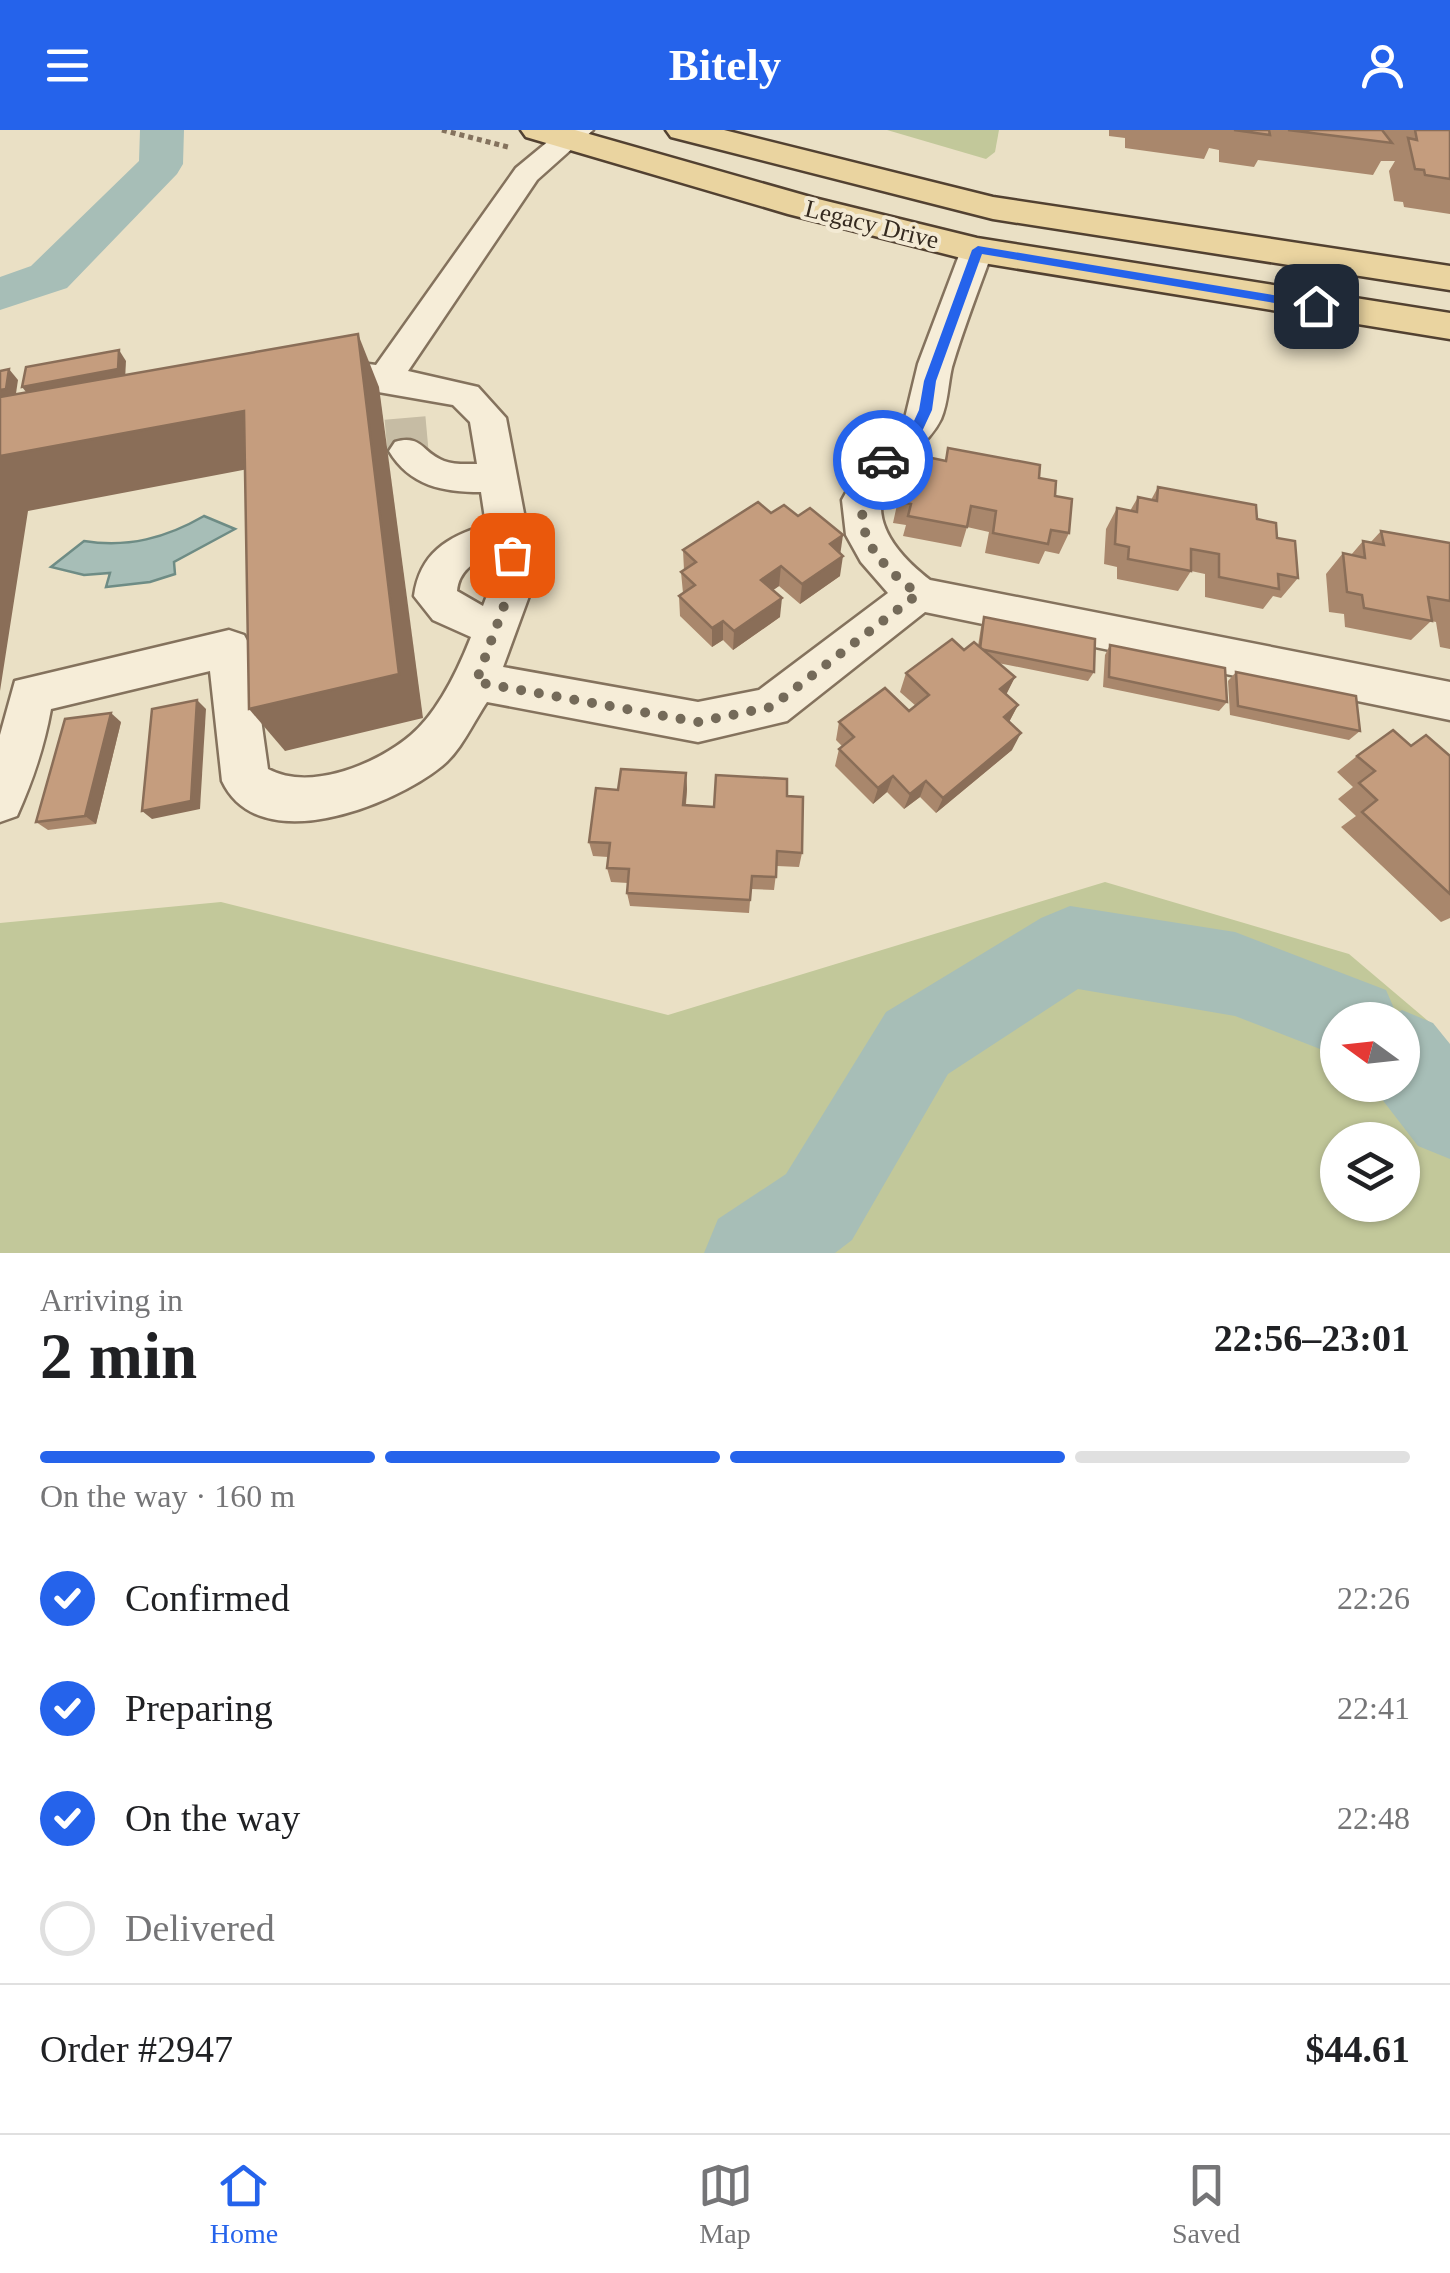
<!DOCTYPE html>
<html lang="en">
<head>
<meta charset="utf-8">
<style>
  body { margin:0; font-family:Georgia,serif; background:#f2f2f2; color:#202124; height:100vh; display:flex; flex-direction:column; font-size:38px; white-space:nowrap }
  * { box-sizing:border-box; margin:0 }
  p { font-size:32px; color:#757577 }
  .icon { flex:none; width:55px; height:55px; fill:none; stroke:currentColor; stroke-width:2; stroke-linecap:round; stroke-linejoin:round }
  .map { position:relative; height:1123px; overflow:hidden }
  .panel { display:flex; flex-direction:column; background:#fff; flex:1 }
  .panel>* { flex:none }
  .needle { width:65px; rotate:285deg }
  .fabs { position:absolute; left:1320px; top:872px; display:grid; gap:20px }
  .fabs a { display:grid; place-items:center; width:100px; height:100px; border-radius:50%; background:#fff; box-shadow:0 2px 8px #0004; font-size:50px }
  .pin { position:absolute; display:grid; place-items:center; width:85px; height:85px; color:#fff; margin:-42px; border-radius:20px; box-shadow:0 5px 15px #0006 }
  .courier { position:absolute; display:grid; place-items:center; width:100px; height:100px; margin:-50px; border:8px solid #2563eb; border-radius:50%; background:#fff; color:#222; box-shadow:0 2px 12px #0007 }
  .headline em { font-style:normal; font-weight:800 }
  .headline div { display:flex; flex-direction:column-reverse }
  .headline { display:flex; align-items:center; justify-content:space-between; height:170px; padding:0 40px }
  h1 { font-size:65px; font-weight:800; line-height:75px }
  .bar { display:grid; grid-template-columns:repeat(4,1fr); gap:15px 10px; align-content:center; height:120px; padding:0 40px }
  .bar i { height:12px; border-radius:8px; background:#e0e0e0 }
  .bar .active { background:#2563eb }
  .bar p { grid-column:span 4 }
  .line { display:flex; align-items:center; gap:25px; padding:0 40px; border-top:2px solid #e0e0e0 }
  .line div { flex:1 }
  ol { padding:0 40px; list-style:none }
  li { display:flex; align-items:center; gap:30px; height:110px }
  li p { margin-inline-start:auto }
  li .icon { padding:10px; border-radius:50%; background:#2563eb; color:#fff; stroke-width:4 }
  li:last-child { color:#757577 }
  li i { width:55px; height:55px; border:5px solid #e0e0e0; border-radius:50% }
  header { display:flex; justify-content:space-between; align-items:center; height:130px; padding:0 40px; background:#2563eb; color:#fff; font-size:45px; font-weight:800 }
  .tabs { display:flex; justify-content:space-around; align-items:center; height:140px; border-top:2px solid #e0e0e0; background:#fff; font-size:28px; color:#757577 }
  .tabs a { display:grid; justify-items:center; gap:5px }
  .tabs .active { color:#2563eb }
  .map>svg:first-child { display:block }
</style>
</head>
<body>
<header><svg class="icon" aria-label="menu" viewBox="0 0 24 24"><path d="M4 6h16M4 12h16M4 18h16"/></svg>Bitely<svg class="icon" aria-label="person" viewBox="0 0 24 24"><circle cx="12" cy="8" r="4"/><path d="M4 21q1-7 8-7t8 7"/></svg></header>
<div class="map">
<svg width="1450" height="1123" viewBox="0 0 1450 1123">
  <rect width="100%" height="100%" fill="#eae0c5"/>
  <g fill="#c2c89a" fill-rule="evenodd">
    <polygon points="887,0 999,0 995,22 986,29"/>
    <path d="M1105,752L1349,824L1434,896L1450,920V1123H0V793L221,772L668,885ZM1338,890H1402V955H1338ZM1338,1010H1402V1075H1338Z"/>
  </g>
  <path fill="#a7beb7" stroke="#6e8c85" stroke-width="2.5" d="M204,386L235,399L174,432L175,444L150,452L106,457L110,443L84,445L51,437L84,411C128,418 166,408 204,386Z"/>
  <g fill="none" stroke-linecap="round" stroke-linejoin="round">
    <g fill="#a7beb7" fill-rule="evenodd">
      <polygon points="140,0 184,0 183,34 177,44 67,158 0,180 0,147 31,136 139,31"/>
      <polygon points="1070,776 1235,802 1386,860 1396,883 1402,880 1433,893 1450,914 1450,1029 1418,1016 1371,955 1402,955 1402,890 1338,890 1338,926 1235,886 1078,859 948,944 852,1110 835,1123 704,1123 718,1089 786,1044 886,882 1041,788"/>
    </g>
    <polyline stroke="#c6bca4" stroke-width="41" stroke-dasharray="41 21" stroke-linecap="butt" points="405,288 408,321"/>
    <g stroke="#84725d" stroke-width="5">
      <path id="minor" d="M562,0H593L537,50L408,241L478,257L506,288L536,447L503,537L698,572L759,560L888,463L861,432L846,405L842,370L869,321L905,288L918,234L961,120L977,111L993,120C979,159 964,197 952,237C948,254 948,273 941,289C930,312 910,322 895,341C861,383 895,423 930,450L1450,552V590L925,482L787,591L698,612L487,572C474,591 461,621 442,636C394,675 259,730 222,651L210,541L51,579C44,618 33,650 17,686L0,692V605L15,551L229,500L244,505L251,518L268,639C310,662 377,634 411,605C438,582 458,540 471,507L433,490L414,466C420,423 447,407 486,395L481,362C443,362 410,356 389,321L395,312C422,304 422,323 444,331C454,335 466,334 477,334L470,292L453,275L315,251L303,247L297,239L303,231L315,227L376,235L516,38ZM491,425L494,447L483,476L457,461C459,441 473,432 491,425Z"/>
    </g>
    <g stroke="#524131" stroke-width="5">
      <g id="major">
        <polygon points="521,0 575,0 814,68 977,108 1450,183 1450,209 977,132 788,84 526,7"/>
        <polygon points="666,0 724,0 993,67 1450,136 1450,160 993,89 671,7"/>
      </g>
    </g>
    <polyline stroke="#84725d" stroke-width="5" stroke-dasharray="5 4" stroke-linecap="butt" points="442,0 508,17"/>
    <use href="#minor" fill="#f6edd8" fill-rule="evenodd"/>
    <use href="#major" fill="#ead4a0" fill-rule="evenodd"/>
  </g>
  <g fill="#a9876c">
    <polygon points="1109,0 1450,0 1450,84 1404,77 1403,72 1394,71 1389,41 1395,31 1381,31 1373,45 1258,30 1254,37 1219,32 1219,20 1209,18 1204,29 1125,18 1125,8 1109,6"/>
    <polygon points="948,318 1039,348 1055,366 1069,403 1059,424 1045,421 1039,434 985,423 989,402 967,397 961,417 903,406 906,395 893,393 905,338 924,341 945,331"/>
    <polygon points="1158,357 1257,389 1277,408 1298,448 1281,468 1273,466 1263,479 1205,467 1205,444 1191,441 1178,461 1117,449 1117,437 1104,434 1106,399 1117,378 1130,381 1138,367 1151,370"/>
    <polygon points="771,383 840,423 840,446 800,474 779,456 773,460 780,487 733,520 723,510 712,517 680,486 679,466 683,463 681,442 684,440 683,420"/>
    <polygon points="1381,401 1450,413 1450,519 1440,517 1436,492 1431,491 1411,510 1345,497 1344,484 1329,482 1326,444 1343,423 1351,425 1363,411 1370,413"/>
    <polygon points="984,487 1094,542 1088,551 998,533 1015,547 1006,564 1018,575 1009,592 1012,620 936,683 920,667 904,679 887,662 873,674 835,636 839,619 842,616 836,610 839,592 909,581 916,576 900,562 906,543 978,516 981,497"/>
    <polygon points="1110,515 1227,572 1219,581 1103,557 1105,525"/>
    <polygon points="1236,542 1360,601 1349,610 1230,585 1228,551"/>
    <polygon points="121,592 96,694 48,700 36,692"/>
    <polygon points="1411,616 1450,626 1450,788 1441,792 1341,697 1356,686 1338,669 1353,657 1337,642 1357,626"/>
    <polygon points="686,643 687,659 686,675 714,677 787,666 802,723 799,737 777,736 774,760 751,759 749,783 630,776 627,763 628,753 611,752 607,738 608,727 593,726 589,712 618,660"/>
  </g>
  <g fill="#8a6e58">
    <polygon points="358,204 379,257 423,588 285,621 249,579"/>
    <polygon points="119,220 126,231 125,250 31,268 22,257"/>
    <polygon points="9,239 18,250 15,270 0,273 0,260"/>
    <polygon points="244,281 274,334 28,381 0,561 0,326"/>
    <polygon points="843,405 840,426 830,414"/>
    <polygon points="843,426 840,446 800,474 802,454"/>
    <polygon points="781,436 779,456 760,469 761,450"/>
    <polygon points="782,468 780,487 733,520 734,501"/>
    <polygon points="723,491 723,510 712,517 712,498"/>
    <polygon points="1015,547 1006,565 1000,559"/>
    <polygon points="197,570 206,579 200,679 152,689 142,681"/>
    <polygon points="1018,575 1009,592 1004,587"/>
    <polygon points="111,583 121,592 96,694 85,686"/>
    <polygon points="1021,603 1012,620 936,683 943,668"/>
    <polygon points="686,643 687,659 684,690 683,675"/>
    <polygon points="893,646 887,662 873,674 878,658"/>
    <polygon points="926,651 920,667 904,679 910,664"/>
  </g>
  <g fill="#c59d7e" stroke="#8a6e58" stroke-width="2.5">
    <polygon points="1234,0 1269,0 1270,5"/>
    <polygon points="1288,0 1382,0 1392,13"/>
    <polygon points="1415,0 1450,0 1450,49 1425,45 1424,40 1415,39 1408,8 1417,10"/>
    <polygon points="358,204 399,544 249,579 244,281 0,326 0,267"/>
    <polygon points="119,220 118,239 22,257 26,237"/>
    <polygon points="9,239 6,259 0,260 0,241"/>
    <polygon points="948,318 1040,335 1039,348 1056,351 1055,366 1072,369 1069,403 1051,400 1048,414 993,403 996,381 971,376 967,397 908,386 911,374 898,372 905,338 924,341 927,327 946,331"/>
    <polygon points="1158,357 1256,375 1257,389 1276,393 1277,408 1295,411 1298,448 1278,444 1279,459 1219,447 1219,424 1191,419 1191,441 1128,429 1129,417 1115,414 1117,378 1137,382 1138,367 1157,371"/>
    <polygon points="758,372 771,383 784,375 798,386 810,378 843,405 830,414 843,426 802,454 781,436 761,450 782,468 734,501 723,491 712,498 679,466 695,455 681,442 696,432 683,420"/>
    <polygon points="1381,401 1450,413 1450,471 1428,467 1432,491 1364,478 1362,465 1347,462 1343,423 1365,428 1363,411 1384,415"/>
    <polygon points="984,487 1095,509 1094,542 980,519"/>
    <polygon points="952,509 964,520 974,512 1015,547 1000,559 1018,575 1004,587 1021,603 943,668 926,651 910,664 893,646 878,658 839,619 854,607 839,592 885,558 909,581 929,565 906,543"/>
    <polygon points="1110,515 1225,538 1227,572 1109,547"/>
    <polygon points="1236,542 1356,566 1360,601 1238,576"/>
    <polygon points="197,570 191,671 142,681 152,579"/>
    <polygon points="111,583 85,686 36,692 65,589"/>
    <polygon points="1393,600 1411,616 1426,605 1450,626 1450,764 1362,682 1377,670 1359,653 1375,641 1357,626"/>
    <polygon points="621,639 686,643 683,675 714,677 716,645 787,649 787,666 803,667 802,723 777,721 776,747 752,746 750,770 627,763 629,739 607,738 610,713 589,712 596,658 618,660"/>
  </g>
  <polygon fill="#2563eb" points="978,116 1316,172 1321,176 1316,180 982,124 936,251 932,280 919,308 888,333 878,333 878,327 907,306 919,280 924,251 972,120"/>
  <g fill="none" stroke-linecap="round" stroke-linejoin="round">
    <path stroke="#746a59" stroke-width="10" stroke-dasharray="0 18" d="M512,425L515,446L476,552L698,592L771,577L918,464C868,426 841,389 883,330"/>
  </g>
  <g text-anchor="middle" dominant-baseline="central" stroke-width="8" stroke-linejoin="round" paint-order="stroke">
    <g font-size="25" fill="#352a1f" stroke="#f3ead4">
      <text transform="translate(872 94) rotate(14)">Legacy Drive</text>
    </g>
  </g>
</svg>
<div class="fabs">
<a><svg class="needle" viewBox="-14 -14 28 28"><path d="M0-13l5 13h-10z" fill="#e53935"/><path d="M0 13l5-13h-10z" fill="#757577"/></svg></a>
<a><svg class="icon" aria-label="layers" viewBox="0 0 24 24"><path d="M12 4l9 5-9 5-9-5zM3 14l9 5 9-5"/></svg></a>
</div>
<div class="pin" style="left:512px;top:425px;background:#ea580c"><svg class="icon" aria-label="bag" viewBox="0 0 24 24"><path d="M5 8h14l-1 12H6zM9 8a3 3 0 0 1 6 0"/></svg></div>
<div class="pin" style="left:1316px;top:176px;background:#1f2937"><svg class="icon" aria-label="home" viewBox="0 0 24 24"><path d="M3 11l9-7 9 7M6 9v11h12V9"/></svg></div>
<div class="courier" style="left:883px;top:330px"><svg class="icon" aria-label="car" viewBox="0 0 24 24"><path d="M5 17H2v-5l4-1 3-4h7l3 4 3 1v5h-3M9 17h6M6 11h13"/><circle cx="7" cy="17" r="2"/><circle cx="17" cy="17" r="2"/></svg></div>
</div>
<section class="panel">
<div class="headline"><div><h1>2 min</h1><p>Arriving in</p></div><em>22:56–23:01</em></div>
<div class="bar"><i class="active"></i><i class="active"></i><i class="active"></i><i></i><p>On the way · 160 m</p></div>
<ol>
<li><svg class="icon" aria-label="check" viewBox="0 0 24 24"><path d="M5 12l5 5 9-10"/></svg>Confirmed<p>22:26</p></li>
<li><svg class="icon" aria-label="check" viewBox="0 0 24 24"><path d="M5 12l5 5 9-10"/></svg>Preparing<p>22:41</p></li>
<li><svg class="icon" aria-label="check" viewBox="0 0 24 24"><path d="M5 12l5 5 9-10"/></svg>On the way<p>22:48</p></li>
<li><i></i>Delivered</li>
</ol>
<div class="line" style="height:130px"><div>Order #2947</div><b>$44.61</b></div>
</section>
<nav class="tabs">
<a class="active"><svg class="icon" aria-label="home" viewBox="0 0 24 24"><path d="M3 11l9-7 9 7M6 9v11h12V9"/></svg>Home</a>
<a><svg class="icon" aria-label="map" viewBox="0 0 24 24"><path d="M3 6l6-2 6 2 6-2v14l-6 2-6-2-6 2zM9 4v14M15 6v14"/></svg>Map</a>
<a><svg class="icon" aria-label="saved" viewBox="0 0 24 24"><path d="M7 4h10v16l-5-4-5 4z"/></svg>Saved</a>
</nav>
</body>
</html>
